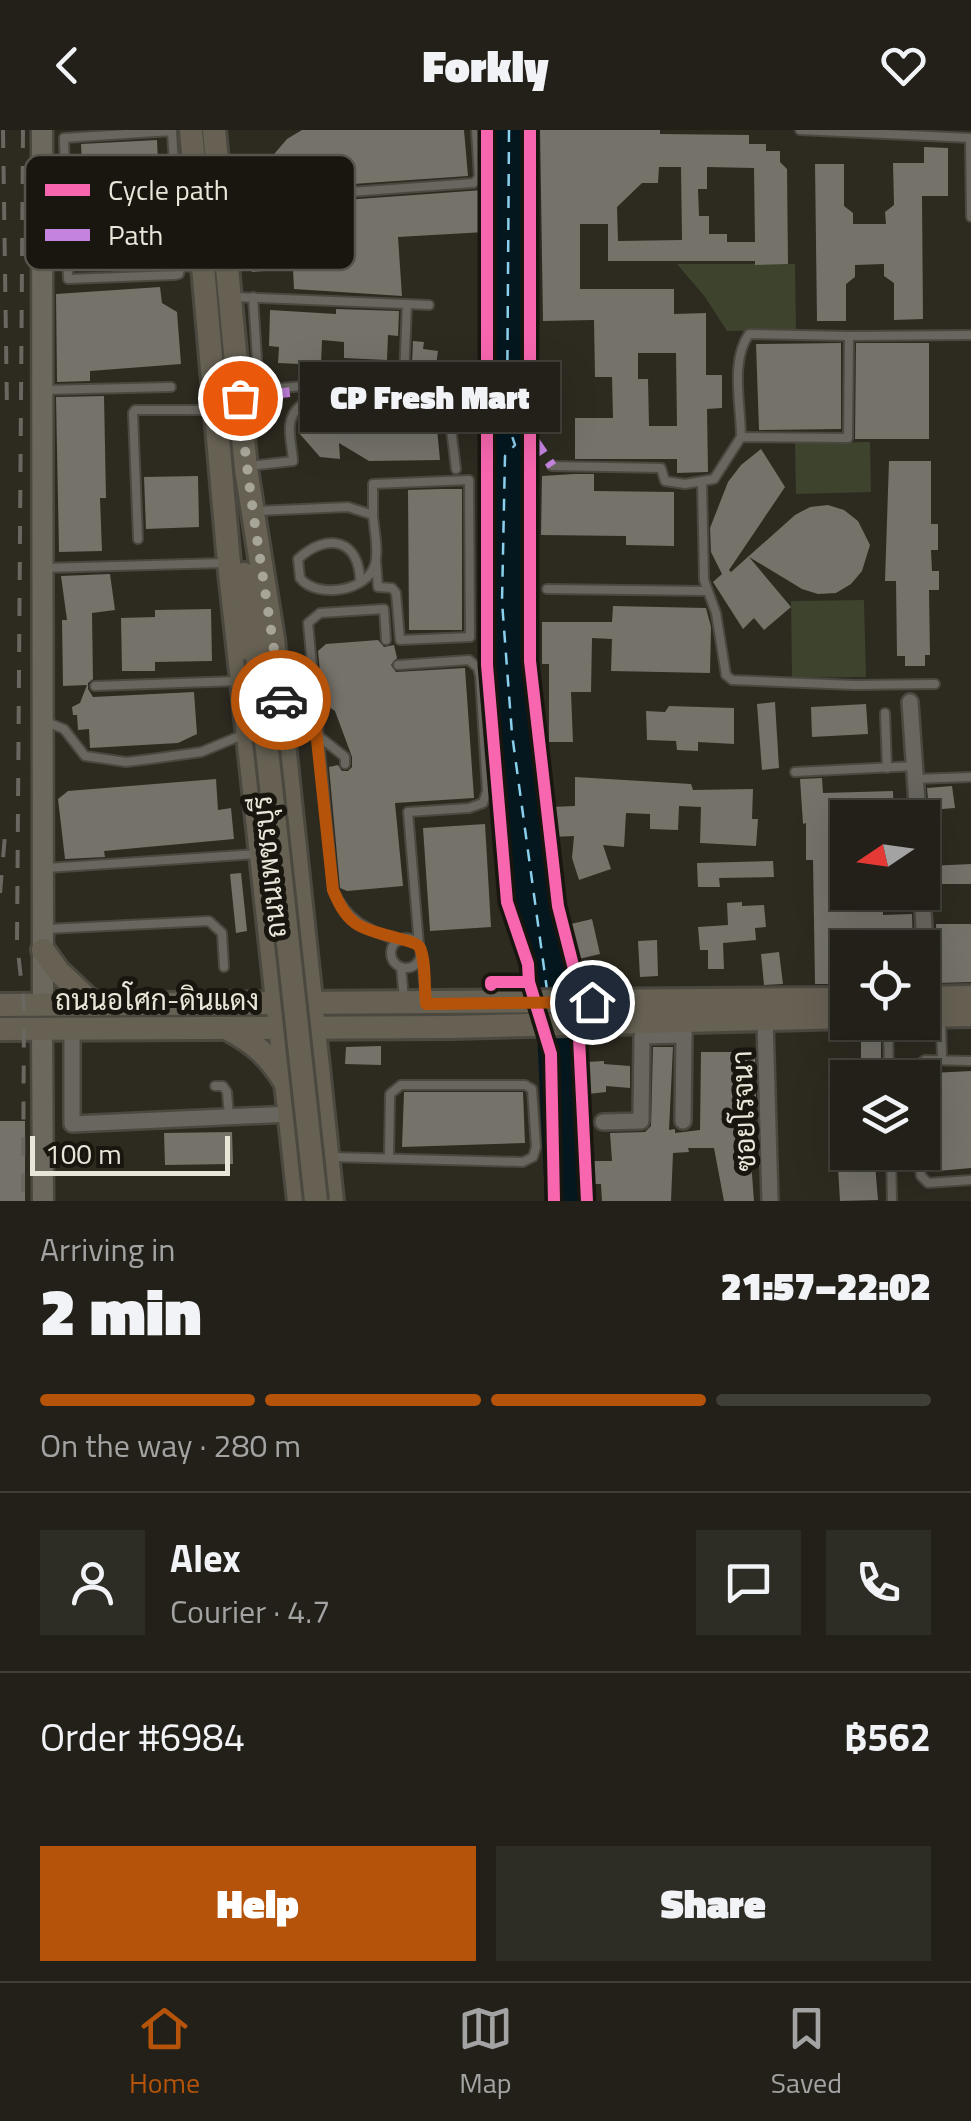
<!DOCTYPE html>
<html lang="en">
<head>
<meta charset="utf-8">
<style>
  body { margin:0; font-family:"Titillium Web",Sarabun,sans-serif; background:#2e2d25; color:#f1f3f6; height:100vh; display:flex; flex-direction:column; font-size:38px; white-space:nowrap }
  * { box-sizing:border-box; margin:0 }
  p { font-size:32px; color:#a2a3a2 }
  .icon { flex:none; width:55px; height:55px; fill:none; stroke:currentColor; stroke-width:2; stroke-linecap:round; stroke-linejoin:round }
  .map { position:relative; height:1071px; overflow:hidden }
  .sheet { display:flex; flex-direction:column; background:#222018; flex:1 }
  .sheet>* { flex:none }
  .needle { width:65px; rotate:257deg }
  .fabs { position:absolute; left:830px; top:670px; display:grid; gap:20px }
  .fabs a { display:grid; place-items:center; width:110px; height:110px; border-radius:0px; background:#222018; box-shadow:0 10px 40px #0002,0 0 0 2px #3f3e37; font-size:50px }
  .scale { position:absolute; left:30px; bottom:25px; width:200px; box-sizing:border-box; padding-left:10px; border:5px solid #e8e5d9; border-top:0; font-size:28px; line-height:35px; white-space:nowrap; color:#e8e5d9; -webkit-text-stroke:8px #18160e; paint-order:stroke }
  .pin { position:absolute; display:grid; place-items:center; width:85px; height:85px; color:#fff; margin:-42px; border:5px solid #fff; border-radius:50%; box-shadow:0 2px 10px #0007 }
  .courier { position:absolute; display:grid; place-items:center; width:100px; height:100px; margin:-50px; border:8px solid #b45309; border-radius:50%; background:#fff; color:#222; box-shadow:0 2px 12px #0007 }
  .bubble { position:absolute; height:70px; border-radius:0px; background:#222018; box-shadow:0 10px 40px #0002,0 0 0 2px #3f3e37; font-size:32px; font-weight:800; line-height:70px; text-align:center }
  .headline em { font-style:normal; font-weight:800 }
  .headline div { display:flex; flex-direction:column-reverse }
  .headline { display:flex; align-items:center; justify-content:space-between; height:170px; padding:0 40px }
  h1 { font-size:65px; font-weight:800; line-height:75px }
  .bar { display:grid; grid-template-columns:repeat(4,1fr); gap:15px 10px; align-content:center; height:120px; padding:0 40px }
  .bar i { height:12px; border-radius:8px; background:#3f3e37 }
  .bar .on { background:#b45309 }
  .bar p { grid-column:span 4 }
  .line { display:flex; align-items:center; gap:25px; padding:0 40px; border-top:2px solid #3f3e37 }
  .line div { flex:1 }
  .round { display:grid; place-items:center; flex:none; width:105px; height:105px; border-radius:0px; background:#2e2d25 }
  .action { display:flex; gap:20px; margin-top:auto; padding:20px 40px }
  .action a { flex:1; height:115px; border-radius:0px; background:#b45309; color:#fff; font-size:40px; font-weight:800; line-height:115px; text-align:center }
  .action a+a { background:#2e2d25; color:#f1f3f6 }
  header { display:flex; justify-content:space-between; align-items:center; height:130px; padding:0 40px; background:#222018; font-size:45px; font-weight:800 }
  .tab-bar { display:flex; justify-content:space-around; align-items:center; height:140px; border-top:2px solid #3f3e37; background:#222018; font-size:28px; color:#a2a3a2 }
  .tab-bar a { display:grid; justify-items:center; gap:5px }
  .tab-bar .on { color:#b45309 }
  .map>svg:first-child { display:block }
</style>
</head>
<body>
<header><svg class="icon" aria-label="back" viewBox="0 0 24 24"><path d="M15 5l-7 7 7 7"/></svg>Forkly<svg class="icon" aria-label="heart" viewBox="0 0 24 24"><path d="M12 20l-8-8c-3-5 5-10 8-4 3-6 11-1 8 4z"/></svg></header>
<div class="map">
<svg width="971" height="1071" viewBox="0 0 971 1071">
  <rect width="100%" height="100%" fill="#2d2a20"/>
  <g fill="#3d432d">
    <polygon points="677,134 795,134 796,200 727,201 705,167"/>
    <polygon points="870,312 871,362 796,364 795,313"/>
    <polygon points="864,470 866,547 792,548 791,471"/>
  </g>
  <polygon fill="#04171f" points="491,0 527,0 527,311 533,531 560,775 580,856 589,1071 545,1071 534,836 510,768 489,534"/>
  <g fill="none" stroke-linecap="round" stroke-linejoin="round">
    <g stroke="#8ad0ed" stroke-width="2.5" stroke-dasharray="12 10" stroke-linecap="butt">
      <polyline points="509,0 507,291 515,315 505,326 502,472 512,604 547,860"/>
      <polyline points="551,903 557,1071"/>
    </g>
  </g>
  <g fill="#747269" fill-rule="evenodd">
    <polygon points="302,0 464,0 468,46 267,60 268,40 275,23 287,9"/>
    <path d="M540,0H660V4L749,5V14H766V21H780V32L787,39L788,134L755,135V131H608V94H580V159H674V184L706,183V245H722V278L707,279L708,342L677,343V329H575V288H613L612,247H595L594,190L543,191ZM659,37H681L682,110L618,111L617,77L642,53H658ZM707,37L754,38L755,112H727V104H709V86H699L698,59H707ZM638,223H676L677,296H649L648,249H638Z"/>
    <polygon points="157,10 163,137 87,141 81,14"/>
    <polygon points="924,17 948,18 948,66 922,66 923,189 894,190 894,153 884,146 884,134 855,135 855,147 846,154 846,191 817,191 815,34 844,34 844,76 853,83 853,94 886,94 885,82 894,75 893,33 924,33"/>
    <polygon points="483,60 485,102 398,107 402,166 294,159 293,139 252,142 248,77"/>
    <polygon points="160,157 162,173 177,182 181,234 90,241 90,251 57,252 56,164"/>
    <polygon points="336,179 399,181 398,206 388,205 387,230 344,228 344,212 322,210 321,235 278,233 279,217 269,216 270,180 336,184"/>
    <polygon points="413,211 424,212 423,219 438,221 436,235 454,242 469,242 469,258 454,258 425,247 424,252 412,249 416,234 412,233"/>
    <polygon points="841,213 841,299 759,300 756,214"/>
    <polygon points="856,213 929,213 929,309 855,309"/>
    <polygon points="104,266 106,368 100,368 102,421 59,422 56,267"/>
    <polygon points="396,269 435,278 440,330 369,331 339,313 340,329 320,327 299,303 306,288"/>
    <polygon points="761,319 785,357 729,440 731,442 795,385 810,377 828,375 844,380 858,391 870,415 862,441 851,454 836,463 818,464 802,459 749,427 791,477 764,500 754,488 743,499 713,452 722,444 711,422 710,398 728,352 741,335"/>
    <polygon points="889,331 931,331 931,394 938,394 938,420 931,420 932,441 939,441 939,460 929,460 930,525 925,525 925,536 905,536 905,526 897,526 896,451 885,451"/>
    <polygon points="574,344 594,344 594,361 674,362 674,416 626,415 626,406 541,405 542,346"/>
    <polygon points="198,346 199,397 146,399 144,347"/>
    <polygon points="441,359 462,359 462,500 409,500 408,360"/>
    <polygon points="110,444 115,480 92,483 93,549 88,553 88,559 93,567 194,562 197,604 178,613 90,618 89,599 78,600 77,585 73,585 72,577 80,573 87,555 63,556 62,490 67,490 61,446"/>
    <polygon points="613,476 706,478 711,497 710,543 611,541 612,509 592,508 591,562 571,562 573,612 549,612 549,534 542,534 542,492 612,492"/>
    <polygon points="211,479 212,531 155,532 155,541 122,541 121,488 155,487 155,480"/>
    <polygon points="378,510 384,517 394,515 397,528 391,535 396,542 465,538 474,668 395,673 403,756 347,761 340,758 329,637 338,635 342,641 348,641 352,637 352,627 335,581 323,573 318,521 326,514"/>
    <polygon points="775,572 779,638 762,640 757,574"/>
    <polygon points="866,574 868,604 812,607 811,577"/>
    <polygon points="669,576 734,578 734,614 698,612 698,621 677,620 676,611 647,610 646,581 665,582"/>
    <polygon points="575,647 691,654 693,660 753,659 752,689 758,689 756,716 700,713 701,677 679,676 678,700 650,699 650,684 626,683 624,717 603,715 611,739 579,750 572,728 574,706 552,707 550,677 575,676"/>
    <polygon points="822,648 823,663 893,661 894,688 848,688 848,691 841,692 841,735 848,735 848,762 883,762 883,785 912,784 913,818 848,818 848,854 815,854 813,730 806,730 806,693 803,694 800,649"/>
    <polygon points="216,649 218,680 231,678 234,709 104,721 105,727 65,729 58,669 68,661"/>
    <polygon points="952,656 955,678 929,680 927,658"/>
    <polygon points="485,694 491,797 430,801 423,698"/>
    <polygon points="773,731 774,747 719,748 720,757 698,757 697,733"/>
    <polygon points="971,734 971,754 930,754 929,736"/>
    <polygon points="241,743 247,801 236,803 230,744"/>
    <polygon points="742,772 742,776 764,775 766,797 755,798 756,810 723,813 724,839 708,839 708,820 700,820 698,797 728,795 727,773"/>
    <polygon points="592,789 600,824 579,829 571,794"/>
    <polygon points="936,794 971,794 971,852 938,853"/>
    <polygon points="657,810 658,846 640,847 638,811"/>
    <polygon points="779,822 783,854 764,855 761,824"/>
    <rect x="861" y="900" width="20" height="39"/>
    <polygon points="381,916 381,935 345,934 346,917"/>
    <polygon points="653,917 673,917 669,1000 675,999 675,1003 700,1000 701,922 755,922 757,1018 750,1018 754,1071 724,1071 714,1018 688,1018 689,1022 673,1023 671,1071 602,1071 601,1054 595,1054 594,1031 612,1031 610,1003 645,1002 651,996"/>
    <polygon points="604,931 604,934 630,936 630,958 606,956 606,962 588,964 586,932"/>
    <polygon points="971,941 971,1038 938,1041 932,943"/>
    <polygon points="404,962 523,962 525,1013 402,1017"/>
    <rect x="0" y="991" width="25" height="80"/>
    <polygon points="232,1002 233,1034 165,1035 164,1003"/>
    <polygon points="844,1022 874,1022 878,1070 840,1071 838,1038 845,1037"/>
  </g>
  <g fill="none" stroke-linecap="round" stroke-linejoin="round">
    <g stroke="#4b4840" stroke-width="12">
      <g id="lane">
        <polyline points="800,0 971,8"/>
        <polyline points="970,8 971,87"/>
        <polyline points="225,71 474,53 479,47 476,0"/>
        <polyline points="180,137 172,1 64,8 68,149 175,145 179,144 180,137 198,136"/>
        <polyline points="234,167 429,175"/>
        <polyline points="253,167 259,260 404,247 407,174"/>
        <polyline points="43,260 171,257"/>
        <path d="M741,307C741,275 730,231 749,204L849,206"/>
        <path d="M250,336L293,331C292,311 283,290 300,276L400,261L448,274L456,339"/>
        <polyline points="552,336 661,338 665,351 685,354 714,349 741,307 848,308 849,206 971,205"/>
        <polyline points="702,352 704,450 716,483 726,545 732,550 854,555 935,554"/>
        <path d="M256,381L348,377L373,385C374,400 379,420 375,434C368,462 316,469 300,448L298,429C327,402 360,409 360,452"/>
        <polyline points="373,385 373,354 469,350 470,507 400,510 396,463 392,458 378,457 376,431"/>
        <polyline points="138,409 133,283 135,280 210,280"/>
        <polyline points="43,438 224,433"/>
        <polyline points="547,459 708,461"/>
        <path d="M386,510L384,479L320,483L308,493L333,760C347,791 367,799 398,811"/>
        <polyline points="398,535 469,530 478,538 480,546 487,661 483,673 469,678 408,682 419,815"/>
        <polyline points="95,556 237,551"/>
        <polyline points="885,583 887,638"/>
        <polyline points="282,584 314,582"/>
        <polyline points="44,591 64,599 85,626 126,632 151,629 201,622 245,604"/>
        <polyline points="316,604 345,627 345,634"/>
        <polyline points="795,642 915,636"/>
        <polyline points="915,649 971,647"/>
        <polyline points="47,738 257,724"/>
        <polyline points="46,799 209,791 222,803 224,837"/>
        <circle cx="406" cy="823" r="15"/>
        <polyline points="422,829 426,870"/>
        <polyline points="401,837 404,869"/>
        <polyline points="941,890 942,930"/>
        <polyline points="888,892 889,948"/>
        <polyline points="915,948 918,935 925,930 971,931"/>
        <polyline points="215,956 223,956 227,962 229,987"/>
        <polyline points="891,1022 892,1071"/>
        <polyline points="918,1022 921,1046 928,1053 971,1050"/>
        <polyline points="332,1027 523,1032 533,1027 536,1017 532,959 525,955 401,955 390,964 389,1026"/>
      </g>
    </g>
    <g stroke="#4b4840" stroke-width="20">
      <g id="street">
        <polyline points="910,572 918,688"/>
        <polyline points="922,762 928,868"/>
        <polyline points="765,889 770,1071"/>
        <polyline points="72,899 72,994 290,984"/>
        <polyline points="683,991 684,905"/>
        <polyline points="603,992 641,991 642,906 684,905 685,891"/>
      </g>
    </g>
    <g stroke="#4b4840" stroke-width="25">
      <g id="secondary">
        <polyline points="42,0 43,875"/>
        <polyline points="42,899 43,1071"/>
      </g>
    </g>
    <g stroke="#4b4840" stroke-width="28">
      <g id="primary">
        <polyline points="191,0 229,433 299,1071"/>
        <polyline points="214,0 246,339 273,509 332,1071"/>
        <polyline points="244,444 257,528"/>
        <polyline points="43,820 58,841 94,875"/>
        <polyline points="922,868 971,867"/>
        <polyline points="0,875 848,869"/>
        <polyline points="922,886 971,885"/>
        <polyline points="0,899 452,897 848,887"/>
        <path d="M230,900C255,913 271,928 285,952"/>
      </g>
    </g>
    <use href="#lane" stroke="#68665e" stroke-width="8"/>
    <use href="#street" stroke="#68665e" stroke-width="15"/>
    <use href="#secondary" stroke="#6c685e" stroke-width="20"/>
    <use href="#primary" stroke="#666153" stroke-width="22"/>
    <g stroke="#696760" stroke-width="4" stroke-dasharray="18 18" stroke-linecap="butt">
      <polyline points="3,0 7,280"/>
      <polyline points="23,0 17,813 24,875 23,1071"/>
      <polyline points="0,763 5,705"/>
    </g>
    <g stroke="#4b4840" stroke-width="28" stroke-linecap="butt">
      <polyline id="primary-bridge" points="257,528 316,1071"/>
    </g>
    <use href="#primary-bridge" stroke="#666153" stroke-width="22"/>
    <g stroke="#c483df" stroke-width="10" stroke-dasharray="20 10" stroke-linecap="butt">
      <polyline points="240,268 393,250 446,265 468,260"/>
      <polyline points="532,307 552,336"/>
    </g>
    <g stroke="#18160e" stroke-width="19">
      <g id="cycleway">
        <polyline points="487,0 487,535 507,772 528,834 529,852 491,852 491,855"/>
        <polyline points="530,0 530,531 558,776 576,847 587,1071"/>
        <polyline points="529,852 551,924 554,1071"/>
      </g>
    </g>
    <use href="#cycleway" stroke="#f766af" stroke-width="12"/>
  </g>
  <g fill="none" stroke-linecap="round" stroke-linejoin="round">
    <path stroke="#a7a498" stroke-width="10" stroke-dasharray="0 18" d="M240,268C248,369 268,469 281,570"/>
    <path stroke="#b45309" stroke-width="12" d="M281,570L282,584L314,582L333,760C338,772 344,785 355,793C371,805 416,809 420,818C426,832 424,857 426,874L592,872"/>
  </g>
  <g text-anchor="middle" dominant-baseline="central" stroke-width="10" stroke-linejoin="round" paint-order="stroke">
    <g font-size="28" fill="#e8e5d9" stroke="#18160e">
      <text transform="translate(268 737) rotate(-96)">ถนนเพชรบุรี</text>
      <text x="157" y="869">ถนนอโศก-ดินแดง</text>
      <text transform="translate(743 981) rotate(-92)">ซอยโรจนา</text>
    </g>
  </g>
  <rect x="25" y="25" width="330" height="115" rx="15" fill="#18160e" stroke="#56544b" stroke-width="2.5"/>
  <rect x="45" y="54" width="45" height="12" fill="#f766af"/>
  <rect x="45" y="99" width="45" height="12" fill="#c483df"/>
  <g font-size="28" fill="#e8e5d9">
    <text x="108" y="70">Cycle path</text>
    <text x="108" y="115">Path</text>
  </g>
</svg>
<div class="fabs">
<a><svg class="needle" viewBox="-14 -14 28 28"><path d="M0-13l5 13h-10z" fill="#e53935"/><path d="M0 13l5-13h-10z" fill="#a2a3a2"/></svg></a>
<a><svg class="icon" aria-label="locate" viewBox="0 0 24 24"><circle cx="12" cy="12" r="6"/><path d="M12 2v4M12 18v4M2 12h4M18 12h4"/></svg></a>
<a><svg class="icon" aria-label="layers" viewBox="0 0 24 24"><path d="M12 4l9 5-9 5-9-5zM3 14l9 5 9-5"/></svg></a>
</div>
<div class="scale">100 m</div>
<div class="pin" style="left:240px;top:268px;background:#ea580c"><svg class="icon" aria-label="bag" viewBox="0 0 24 24"><path d="M5 8h14l-1 12H6zM9 8a3 3 0 0 1 6 0"/></svg></div>
<div class="pin" style="left:592px;top:872px;background:#1f2937"><svg class="icon" aria-label="home" viewBox="0 0 24 24"><path d="M3 11l9-7 9 7M6 9v11h12V9"/></svg></div>
<div class="courier" style="left:281px;top:570px"><svg class="icon" aria-label="car" viewBox="0 0 24 24"><path d="M5 17H2v-5l4-1 3-4h7l3 4 3 1v5h-3M9 17h6M6 11h13"/><circle cx="7" cy="17" r="2"/><circle cx="17" cy="17" r="2"/></svg></div>
<div class="bubble" style="left:300px;top:232px;width:260px">CP Fresh Mart</div>
</div>
<section class="sheet">
<div class="headline"><div><h1>2 min</h1><p>Arriving in</p></div><em>21:57–22:02</em></div>
<div class="bar"><i class="on"></i><i class="on"></i><i class="on"></i><i></i><p>On the way · 280 m</p></div>
<div class="line" style="height:180px"><a class="round"><svg class="icon" aria-label="person" viewBox="0 0 24 24"><circle cx="12" cy="8" r="4"/><path d="M4 21q1-7 8-7t8 7"/></svg></a><div><b>Alex</b><p>Courier · 4.7</p></div><a class="round"><svg class="icon" aria-label="chat" viewBox="0 0 24 24"><path d="M4 5h16v11H9l-5 4z"/></svg></a><a class="round"><svg class="icon" aria-label="phone" viewBox="0 0 24 24"><path d="M5 4h4l2 5-3 2q2 4 5 5l2-3 5 2v4C11 20 4 13 5 4z"/></svg></a></div>
<div class="line" style="height:130px"><div>Order #6984</div><b>฿562</b></div>
<div class="action"><a>Help</a><a>Share</a></div>
</section>
<nav class="tab-bar">
<a class="on"><svg class="icon" aria-label="home" viewBox="0 0 24 24"><path d="M3 11l9-7 9 7M6 9v11h12V9"/></svg>Home</a>
<a><svg class="icon" aria-label="map" viewBox="0 0 24 24"><path d="M3 6l6-2 6 2 6-2v14l-6 2-6-2-6 2zM9 4v14M15 6v14"/></svg>Map</a>
<a><svg class="icon" aria-label="saved" viewBox="0 0 24 24"><path d="M7 4h10v16l-5-4-5 4z"/></svg>Saved</a>
</nav>
</body>
</html>
